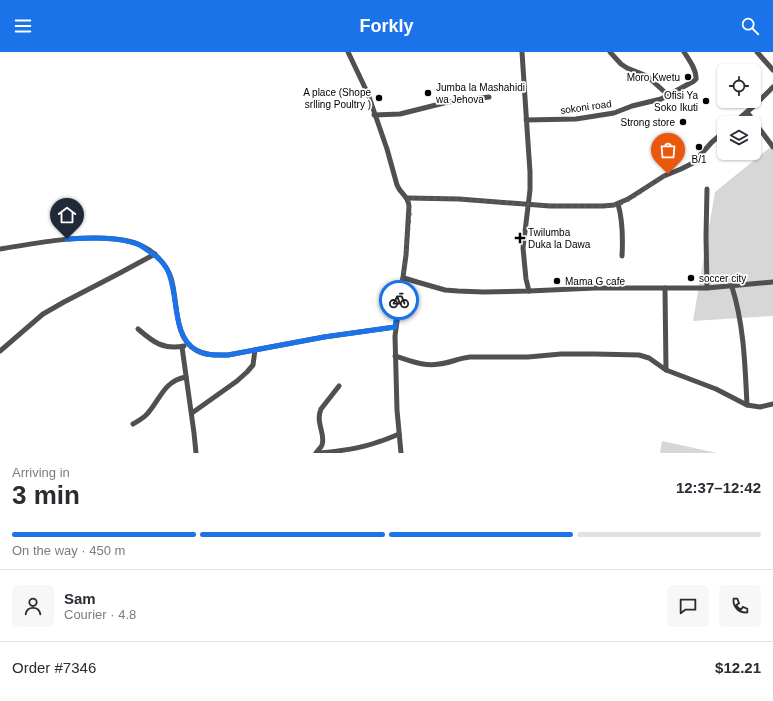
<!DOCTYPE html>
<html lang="en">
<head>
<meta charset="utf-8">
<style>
  body { margin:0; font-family:Helvetica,sans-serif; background:#f7f7f7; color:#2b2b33; height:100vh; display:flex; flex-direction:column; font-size:15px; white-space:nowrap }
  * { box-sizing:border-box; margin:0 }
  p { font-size:13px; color:#7c7c81 }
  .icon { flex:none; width:22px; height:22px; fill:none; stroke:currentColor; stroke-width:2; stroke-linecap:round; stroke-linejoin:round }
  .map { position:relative; height:401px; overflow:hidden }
  .sheet { display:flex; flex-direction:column; background:#fff; flex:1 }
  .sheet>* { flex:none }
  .buttons { position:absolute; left:717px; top:12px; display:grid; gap:8px }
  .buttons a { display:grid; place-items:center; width:44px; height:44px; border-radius:6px; background:#fff; box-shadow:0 1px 3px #0004; font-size:20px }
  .pin { position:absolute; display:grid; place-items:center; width:34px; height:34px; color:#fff; margin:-41px -17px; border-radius:50% 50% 50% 0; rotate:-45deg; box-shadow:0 0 4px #0007 }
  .pin .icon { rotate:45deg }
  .courier { position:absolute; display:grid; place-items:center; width:40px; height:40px; margin:-20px; border:3px solid #1a73e8; border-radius:50%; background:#fff; color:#222; box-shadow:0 1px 5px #0007 }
  .overview em { font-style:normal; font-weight:600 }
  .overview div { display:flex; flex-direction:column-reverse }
  .overview { display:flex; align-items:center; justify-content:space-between; height:68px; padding:0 12px }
  h1 { font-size:26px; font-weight:600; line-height:30px }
  .bar { display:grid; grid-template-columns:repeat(4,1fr); gap:6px 4px; align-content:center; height:48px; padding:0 12px }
  .bar i { height:5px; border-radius:3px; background:#e1e1e2 }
  .bar .selected { background:#1a73e8 }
  .bar p { grid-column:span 4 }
  .line { display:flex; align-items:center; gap:10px; padding:0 12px; border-top:1px solid #e1e1e2 }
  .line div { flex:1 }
  .round { display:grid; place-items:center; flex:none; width:42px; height:42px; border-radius:6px; background:#f7f7f7 }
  header { display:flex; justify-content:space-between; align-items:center; height:52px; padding:0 12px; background:#1a73e8; color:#fff; font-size:18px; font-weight:600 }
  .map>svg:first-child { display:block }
</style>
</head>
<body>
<header><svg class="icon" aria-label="menu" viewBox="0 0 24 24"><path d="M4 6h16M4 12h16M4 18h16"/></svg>Forkly<svg class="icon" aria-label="search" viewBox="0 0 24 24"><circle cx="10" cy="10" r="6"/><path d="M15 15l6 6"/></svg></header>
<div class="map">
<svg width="773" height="401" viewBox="0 0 773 401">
  <rect width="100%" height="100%" fill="#fff"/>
  <g fill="#d7d7d7">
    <polygon points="773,93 773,264 693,269 715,140"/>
    <polygon points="662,389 717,401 660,401"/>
  </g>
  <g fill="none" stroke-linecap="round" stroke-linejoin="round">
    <g stroke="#505050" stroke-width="5">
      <path d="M348,0L368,42L387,97L397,133C401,143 408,143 409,154L406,203L395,284L397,358L401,401"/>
      <polyline points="522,0 527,76 530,120 530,138 523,196 526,227 529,239"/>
      <polyline points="610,0 621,12 627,16 647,24 668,43"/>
      <polyline points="757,0 773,18"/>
      <polyline points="747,60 773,95"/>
      <polyline points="374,63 400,62 448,50 489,45"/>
      <path d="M526,68L576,67L614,61L632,54L661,47L694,29L696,27C697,18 689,8 684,0"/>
      <polyline points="734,71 755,53 773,35"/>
      <polyline points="408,146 459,147 550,154 603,154 614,153 628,147 664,124 681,117 693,111 712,90 724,80"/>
      <path d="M618,152C623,169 623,186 622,204"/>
      <path d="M0,197C38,191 76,183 115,187C122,188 131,189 138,192C153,198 166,211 171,226C178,247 173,286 196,298C206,304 218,303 228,303L324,285L395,275"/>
      <polyline points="404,226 417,230 445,238 458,239 483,240 529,239 595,236 707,236 773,230"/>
      <path d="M732,235C744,273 745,313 747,353"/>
      <polyline points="665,236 666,318"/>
      <polyline points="707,236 706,185 707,137"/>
      <path d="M138,277C153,290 163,298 184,294"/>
      <polyline points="182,295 194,381 196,401"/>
      <polyline points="0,299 43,262 64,250 118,222 155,202"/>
      <path d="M395,304C409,308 424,315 439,312C450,311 459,306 470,305H528L561,302H595L639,303L649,306L666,318L716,337L747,353L760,355L773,352"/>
      <polyline points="192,361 237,329 247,320 253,313 255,298"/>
      <path d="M133,372C138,369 144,366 148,361C161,346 164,329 186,325"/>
      <path d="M316,401C318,398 321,396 322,393C326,382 315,371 321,357L339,334"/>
      <path d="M319,401C339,399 359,397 378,390C385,388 392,385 399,382"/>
    </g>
  </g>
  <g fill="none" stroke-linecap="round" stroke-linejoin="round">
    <path stroke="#595959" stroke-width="4" stroke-dasharray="0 7.2" d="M399,248L406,203L410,160L408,146L459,147L550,154H611C632,151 649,130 668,122"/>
    <path stroke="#1a73e8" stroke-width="5" d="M67,187C90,186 115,184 137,192C141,193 144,196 147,198C155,203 162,208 167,217C179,239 171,284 196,298C205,304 218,303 228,303L324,285L395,275L399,248"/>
  </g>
  <g fill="#000" stroke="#fff" stroke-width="1.5">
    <circle cx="688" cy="25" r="4"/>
    <circle cx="428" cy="41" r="4"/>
    <circle cx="379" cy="46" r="4"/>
    <circle cx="706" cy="49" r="4"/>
    <circle cx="683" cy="70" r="4"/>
    <circle cx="699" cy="95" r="4"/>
    <path d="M518 180h4v4h4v4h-4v4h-4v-4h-4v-4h4z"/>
    <circle cx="691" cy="226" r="4"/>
    <circle cx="557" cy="229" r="4"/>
  </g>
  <g text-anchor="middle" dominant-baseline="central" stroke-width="3.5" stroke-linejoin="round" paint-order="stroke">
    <g font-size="10" fill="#000" stroke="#fff" text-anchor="end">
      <text x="680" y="25">Moro Kwetu</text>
      <text x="436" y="35" text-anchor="start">Jumba la Mashahidi<tspan x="436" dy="12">wa Jehova</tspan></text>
      <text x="371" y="40">A place (Shope<tspan x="371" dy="12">srlling Poultry )</tspan></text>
      <text x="698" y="43">Ofisi Ya<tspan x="698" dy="12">Soko Ikuti</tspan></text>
      <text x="675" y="70">Strong store</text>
      <text x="699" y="107" text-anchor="middle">B/1</text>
      <text x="528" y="180" text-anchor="start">Twilumba<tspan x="528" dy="12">Duka la Dawa</tspan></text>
      <text x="699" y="226" text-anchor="start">soccer city</text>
      <text x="565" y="229" text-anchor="start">Mama G cafe</text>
    </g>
    <g font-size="10" fill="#000" stroke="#fff">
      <text transform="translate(586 55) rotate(-8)">sokoni road</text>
    </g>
  </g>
</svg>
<div class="buttons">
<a><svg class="icon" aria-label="locate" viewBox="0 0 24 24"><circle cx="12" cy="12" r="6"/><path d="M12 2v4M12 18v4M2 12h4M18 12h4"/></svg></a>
<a><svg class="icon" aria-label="layers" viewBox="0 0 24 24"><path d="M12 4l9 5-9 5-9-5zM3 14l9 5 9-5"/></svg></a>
</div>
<div class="pin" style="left:668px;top:122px;background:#ea580c"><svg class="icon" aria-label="bag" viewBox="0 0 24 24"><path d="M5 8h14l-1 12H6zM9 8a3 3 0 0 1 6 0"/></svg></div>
<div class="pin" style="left:67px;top:187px;background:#1f2937"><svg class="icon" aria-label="home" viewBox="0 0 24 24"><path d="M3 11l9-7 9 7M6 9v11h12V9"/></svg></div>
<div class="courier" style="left:399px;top:248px"><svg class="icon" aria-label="bike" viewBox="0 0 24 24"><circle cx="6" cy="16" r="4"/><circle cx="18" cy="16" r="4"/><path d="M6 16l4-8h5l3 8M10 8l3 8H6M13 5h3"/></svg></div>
</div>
<section class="sheet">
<div class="overview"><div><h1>3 min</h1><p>Arriving in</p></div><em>12:37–12:42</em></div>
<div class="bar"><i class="selected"></i><i class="selected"></i><i class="selected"></i><i></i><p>On the way · 450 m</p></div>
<div class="line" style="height:72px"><a class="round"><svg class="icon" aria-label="person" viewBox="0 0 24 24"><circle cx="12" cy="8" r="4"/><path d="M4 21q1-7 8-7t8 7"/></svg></a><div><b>Sam</b><p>Courier · 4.8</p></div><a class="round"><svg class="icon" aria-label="chat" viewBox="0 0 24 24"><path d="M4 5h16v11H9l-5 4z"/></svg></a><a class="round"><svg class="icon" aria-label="phone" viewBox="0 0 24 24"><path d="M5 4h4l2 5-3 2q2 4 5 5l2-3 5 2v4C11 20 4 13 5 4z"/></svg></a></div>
<div class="line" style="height:52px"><div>Order #7346</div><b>$12.21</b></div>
</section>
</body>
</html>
